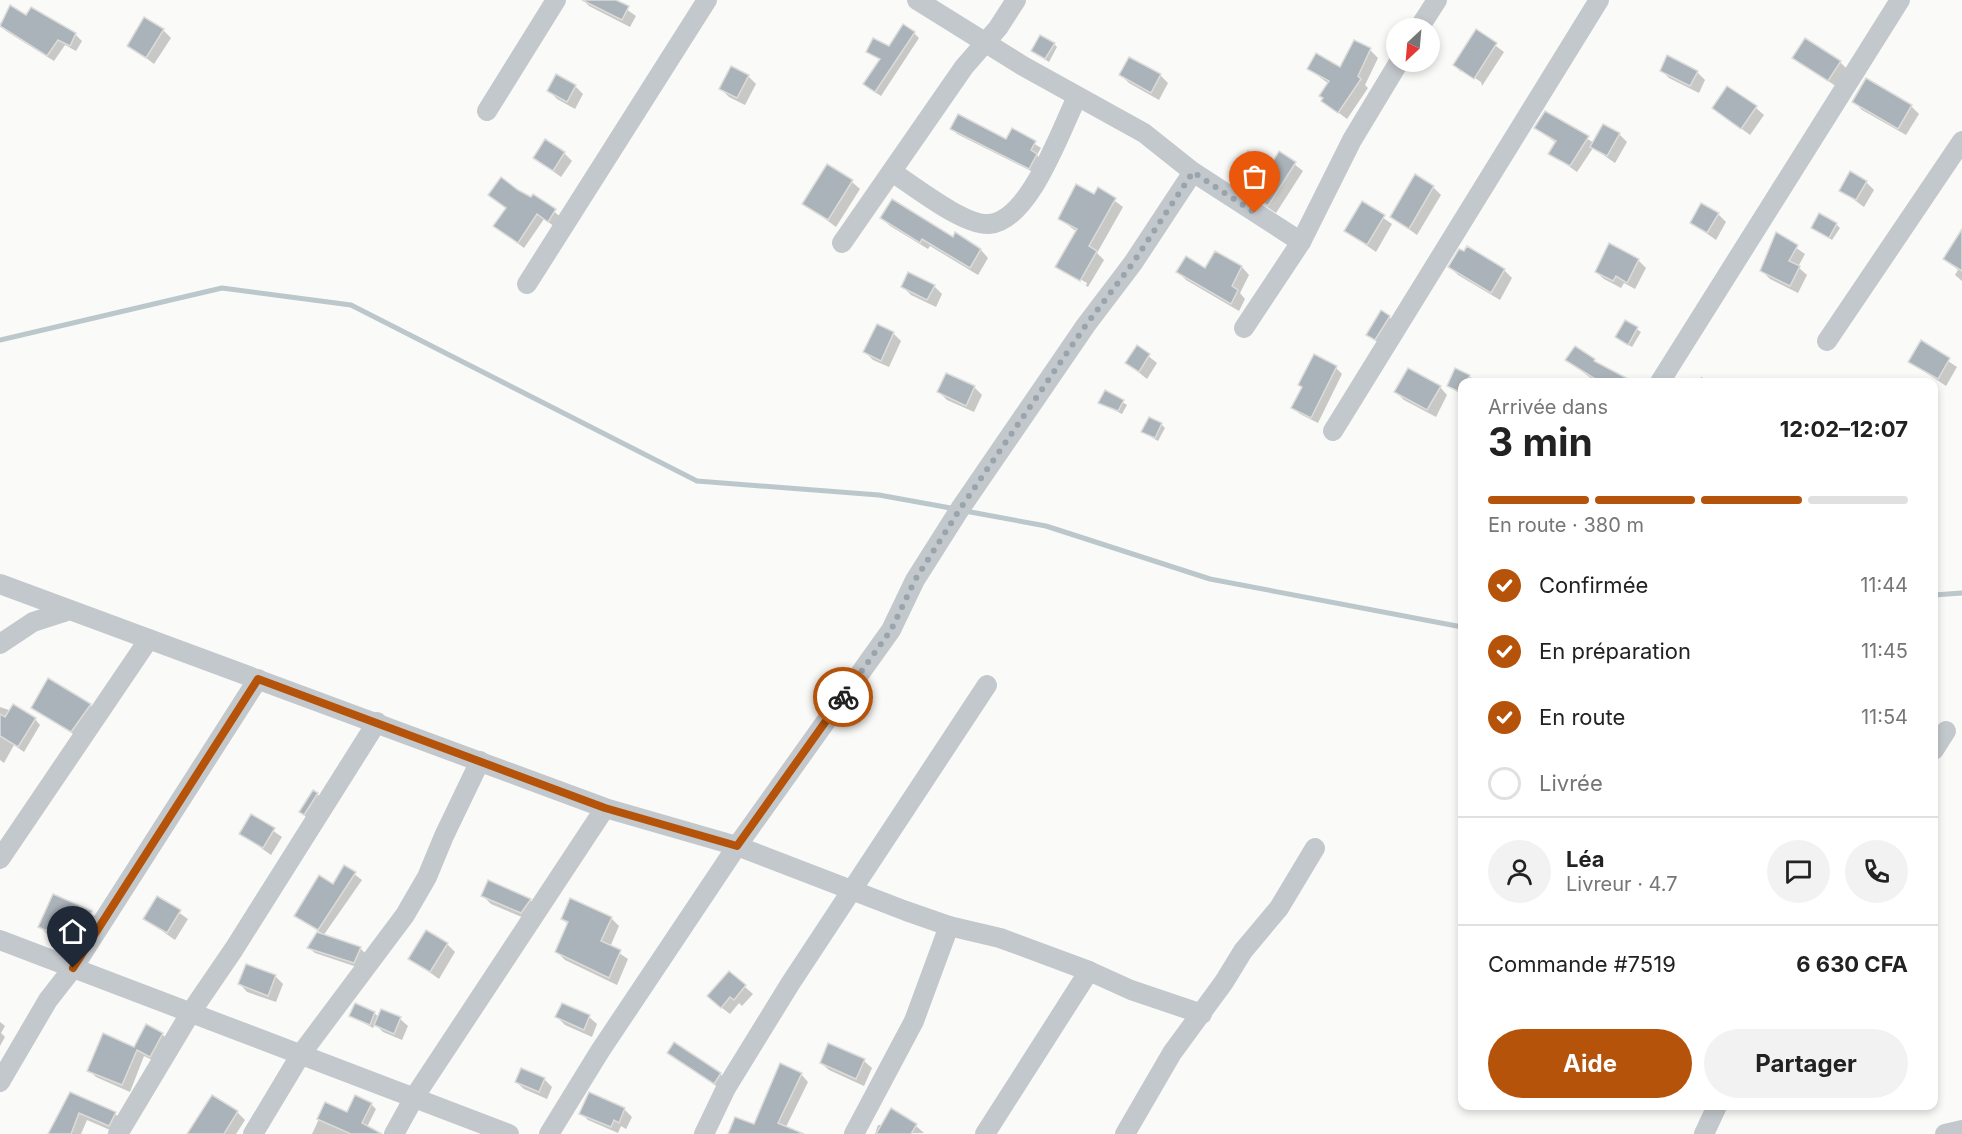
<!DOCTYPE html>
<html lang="fr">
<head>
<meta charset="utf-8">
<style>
  body { margin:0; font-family:Inter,sans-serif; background:#f2f2f2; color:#222; height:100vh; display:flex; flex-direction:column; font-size:22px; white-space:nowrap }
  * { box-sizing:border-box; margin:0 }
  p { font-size:20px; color:#767676 }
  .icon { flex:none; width:33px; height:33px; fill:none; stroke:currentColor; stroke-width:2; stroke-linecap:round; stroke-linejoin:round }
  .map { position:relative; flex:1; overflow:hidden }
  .side { position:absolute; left:1458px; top:378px; width:480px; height:732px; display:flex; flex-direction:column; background:#fff; border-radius:12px; box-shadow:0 3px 9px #0003 }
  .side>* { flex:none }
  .needle { width:39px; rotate:206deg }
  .buttons { position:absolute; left:1386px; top:18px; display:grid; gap:12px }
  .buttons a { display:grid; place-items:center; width:54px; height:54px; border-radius:50%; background:#fff; box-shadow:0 3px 9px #0003; font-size:30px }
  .pin { position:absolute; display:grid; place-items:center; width:51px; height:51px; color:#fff; margin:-62px -26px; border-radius:50% 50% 50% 0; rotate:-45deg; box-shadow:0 0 6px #0007 }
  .pin .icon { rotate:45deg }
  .courier { position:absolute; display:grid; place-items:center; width:60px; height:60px; margin:-30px; border:4px solid #b45309; border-radius:50%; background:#fff; color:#222; box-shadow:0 2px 8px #0007 }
  .head em { font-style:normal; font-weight:700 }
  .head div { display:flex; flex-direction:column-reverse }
  .head { display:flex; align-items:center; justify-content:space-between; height:102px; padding:0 30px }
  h1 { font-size:39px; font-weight:700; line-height:45px }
  .bar { display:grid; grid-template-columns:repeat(4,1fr); gap:9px 6px; align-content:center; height:72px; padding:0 30px }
  .bar i { height:8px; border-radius:4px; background:#e0e0e0 }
  .bar .selected { background:#b45309 }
  .bar p { grid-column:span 4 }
  .line { display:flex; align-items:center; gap:15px; padding:0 30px; border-top:2px solid #e0e0e0 }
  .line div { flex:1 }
  .round { display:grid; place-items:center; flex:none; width:63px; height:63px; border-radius:32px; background:#f2f2f2 }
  ol { padding:0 30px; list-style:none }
  li { display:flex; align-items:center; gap:18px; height:66px }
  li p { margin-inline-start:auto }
  li .icon { padding:6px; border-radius:50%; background:#b45309; color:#fff; stroke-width:4 }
  li:last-child { color:#767676 }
  li i { width:33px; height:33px; border:3px solid #e0e0e0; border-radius:50% }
  .action { display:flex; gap:12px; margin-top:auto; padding:12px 30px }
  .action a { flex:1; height:69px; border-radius:36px; background:#b45309; color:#fff; font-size:24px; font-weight:700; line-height:69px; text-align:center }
  .action a+a { background:#f2f2f2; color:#222 }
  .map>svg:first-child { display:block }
</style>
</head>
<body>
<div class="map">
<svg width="1962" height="1134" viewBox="0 0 1962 1134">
  <rect width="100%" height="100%" fill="#fafaf8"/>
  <g fill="#0003">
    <polygon points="583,0 613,0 636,16 630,27 589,6"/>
    <polygon points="11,7 26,17 32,9 76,35 82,41 76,51 65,45 54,61 6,31 0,24"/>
    <polygon points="163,30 171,38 154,64 129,45"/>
    <polygon points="1476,31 1504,52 1482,86 1481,82 1461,69 1461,72 1454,65"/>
    <polygon points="914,33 919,38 881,96 870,89 865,84 881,60 868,52 889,48"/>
    <polygon points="1355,42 1370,50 1378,58 1365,85 1368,88 1347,119 1323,101 1329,84 1309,69 1341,69"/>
    <polygon points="1054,44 1057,47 1049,62 1032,51"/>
    <polygon points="1668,57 1697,72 1705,80 1699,93 1669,78 1661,70"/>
    <polygon points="1794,58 1840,62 1848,70 1837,87"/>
    <polygon points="1130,59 1160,75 1168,83 1159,100 1129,83 1121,75"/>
    <polygon points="557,76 575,86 583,94 575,109 557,99 549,91"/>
    <polygon points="748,76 756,84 745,105 729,97 721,89"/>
    <polygon points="1854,102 1911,106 1919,114 1906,135 1862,110"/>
    <polygon points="1714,108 1756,108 1764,115 1750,135"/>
    <polygon points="1545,113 1594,143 1619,134 1627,142 1615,163 1593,148 1577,172 1550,153 1556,143 1536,128"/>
    <polygon points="952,128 1006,141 1013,130 1041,148 1037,155 1042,161 1035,173 957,134"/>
    <polygon points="564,153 572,161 561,177 535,158"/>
    <polygon points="1280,153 1303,171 1276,213 1261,203 1253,195 1254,192 1233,175 1271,168"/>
    <polygon points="852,182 860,189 836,227 804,203"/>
    <polygon points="1866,182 1874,190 1864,207 1841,190"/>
    <polygon points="1433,187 1441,195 1417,235 1392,217"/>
    <polygon points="1099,189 1123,207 1097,253 1104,260 1088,287 1064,273 1086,286 1087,283 1064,270 1064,273 1057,266 1077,232 1060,219 1095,196"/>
    <polygon points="517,191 532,199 533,196 561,217 555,227 544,219 524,248 495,226 507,209 496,201"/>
    <polygon points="1362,203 1392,224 1376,252 1346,231"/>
    <polygon points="1718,214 1726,222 1716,240 1692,223"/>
    <polygon points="882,218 953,239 981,250 988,258 978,275 930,246 928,249 890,226"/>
    <polygon points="1836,224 1840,228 1832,240 1813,227"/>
    <polygon points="1776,234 1805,254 1798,267 1807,275 1798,293 1770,279 1762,271"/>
    <polygon points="1962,238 1962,281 1955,275 1958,270 1945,259"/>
    <polygon points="1468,248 1504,270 1512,278 1500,300 1458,275 1450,267"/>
    <polygon points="1215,253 1242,267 1249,275 1240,293 1245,299 1239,311 1186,280 1178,272 1206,271"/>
    <polygon points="1638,260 1646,268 1635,289 1624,283 1621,288 1604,279 1596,272"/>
    <polygon points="934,286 942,294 936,307 911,295 903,287"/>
    <polygon points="1389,317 1397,325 1383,347 1368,334"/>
    <polygon points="1626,322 1641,332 1632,347 1620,340"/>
    <polygon points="893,333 901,341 889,367 873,360 865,352"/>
    <polygon points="1921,343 1957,367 1946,386 1910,362"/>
    <polygon points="1137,347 1157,363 1147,379 1127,363"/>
    <polygon points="1567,360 1594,360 1601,367 1631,382 1596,382"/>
    <polygon points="1336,368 1342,374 1318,423 1300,414 1293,408"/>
    <polygon points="1469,376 1473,379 1471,382 1462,382 1462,395 1448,386"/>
    <polygon points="1701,377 1711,382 1698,382"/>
    <polygon points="974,387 982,395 974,412 947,400 939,392"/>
    <polygon points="1440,387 1447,395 1436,417 1404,400 1396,392"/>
    <polygon points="1106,392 1127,405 1122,414 1100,403"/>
    <polygon points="1161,424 1165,428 1158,441 1143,432"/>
    <polygon points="90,705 96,711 78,737 32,708"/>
    <polygon points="0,707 35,719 40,725 24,752 14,745 4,763 0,760"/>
    <polygon points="317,794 325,802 309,820 301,812"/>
    <polygon points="252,816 282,837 271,855 241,834"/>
    <polygon points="345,867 362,880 323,936 360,948 366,954 360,968 315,953 309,948 324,935 296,916 333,886"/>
    <polygon points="53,896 91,913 99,920 86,945 78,941 76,946 48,935 40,927"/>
    <polygon points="483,896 530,900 538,908 529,920 491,904"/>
    <polygon points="158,898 188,919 175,940 145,919"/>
    <polygon points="611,918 619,926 610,947 628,959 617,985 565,960 557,952 569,925 562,919"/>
    <polygon points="447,944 455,952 439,979 410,958"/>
    <polygon points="729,973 753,994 742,1006 739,1003 730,1014 717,1004"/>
    <polygon points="275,976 283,984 276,1002 247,992 240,984"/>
    <polygon points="374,1013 379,1017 400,1019 408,1026 402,1040 383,1032 375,1024 373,1028 351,1016"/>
    <polygon points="557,1017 589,1017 597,1024 592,1037 565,1025"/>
    <polygon points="0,1022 5,1026 1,1033 5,1037 0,1046"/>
    <polygon points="162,1034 169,1041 158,1063 144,1056 130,1092 96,1077 89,1070"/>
    <polygon points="669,1053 720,1074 727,1081 722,1090"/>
    <polygon points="864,1061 872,1068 864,1086 829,1070 821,1063"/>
    <polygon points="801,1074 808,1082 786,1127 804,1134 729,1134 755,1126"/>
    <polygon points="544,1079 552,1087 547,1099 524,1089 516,1082"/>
    <polygon points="70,1094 115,1114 123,1121 117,1133 87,1120 81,1134 50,1134"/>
    <polygon points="589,1094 625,1110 632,1117 626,1129 621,1126 618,1133 588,1120 581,1113"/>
    <polygon points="326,1104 348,1114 371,1104 376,1109 367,1127 380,1134 312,1134"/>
    <polygon points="237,1112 245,1120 236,1134 190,1134"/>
    <polygon points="878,1125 916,1126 924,1133 875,1134"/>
  </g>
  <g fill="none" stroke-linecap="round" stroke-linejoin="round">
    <g stroke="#bbc7cb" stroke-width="5">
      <polyline points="0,340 222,288 351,305 697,481 879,495 956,509"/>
      <polyline points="965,511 1046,526 1210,579 1462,627"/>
      <polyline points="1934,595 1962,593"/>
    </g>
  </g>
  <g fill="#aab3b9" stroke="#dcdcda" stroke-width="1.5">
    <polygon points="582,0 616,0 629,6 622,20"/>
    <polygon points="10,5 26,15 31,7 76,33 70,46 58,40 47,56 0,26"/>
    <polygon points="144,17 164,29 146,58 127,46"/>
    <polygon points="903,24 915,32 875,92 863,84 880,59 866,52 873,38 889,46"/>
    <polygon points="1476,29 1497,43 1474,79 1453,65"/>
    <polygon points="1040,35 1055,43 1045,59 1031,51"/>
    <polygon points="1805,38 1841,61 1828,81 1792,58"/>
    <polygon points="1354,40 1371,48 1358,76 1361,79 1338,113 1321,101 1323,98 1319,96 1329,81 1307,69 1316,53 1340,67"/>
    <polygon points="1667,55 1698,71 1690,86 1660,71"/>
    <polygon points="1129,57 1161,74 1151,93 1119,75"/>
    <polygon points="731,66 749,75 737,98 719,89"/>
    <polygon points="556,74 576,85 567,102 547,91"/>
    <polygon points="1866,78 1912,105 1898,129 1852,102"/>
    <polygon points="1727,86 1757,106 1741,129 1712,108"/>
    <polygon points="1545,111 1589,136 1570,166 1548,154 1556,141 1534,128"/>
    <polygon points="958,114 1006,139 1012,128 1036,141 1031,150 1037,154 1029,169 950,129"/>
    <polygon points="1603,124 1620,133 1607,156 1590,147"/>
    <polygon points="545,139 565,152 553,171 533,158"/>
    <polygon points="1248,151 1270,166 1279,151 1296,162 1268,206 1251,195 1254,191 1231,175"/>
    <polygon points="827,164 853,180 828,220 802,204"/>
    <polygon points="1850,171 1867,181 1856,200 1839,191"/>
    <polygon points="1415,174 1434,186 1409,229 1390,217"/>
    <polygon points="501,177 518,190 531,197 533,194 556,209 548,222 537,214 518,243 493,226 506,208 488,195"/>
    <polygon points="1076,184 1094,194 1098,187 1116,198 1089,246 1097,251 1080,281 1055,267 1077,229 1058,219"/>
    <polygon points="892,199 953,237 955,232 981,249 970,268 922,239 920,243 880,218"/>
    <polygon points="1362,201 1385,215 1367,245 1344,231"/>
    <polygon points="1701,203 1719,213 1707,233 1690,223"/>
    <polygon points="1819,213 1837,223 1829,238 1811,228"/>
    <polygon points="1962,229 1962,271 1943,259"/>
    <polygon points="1776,232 1798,245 1789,261 1800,266 1790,286 1760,271"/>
    <polygon points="1609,243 1639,259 1627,283 1616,276 1613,281 1595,272"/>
    <polygon points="1467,246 1505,269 1491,293 1448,267 1459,249 1464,251"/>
    <polygon points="1215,251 1242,266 1232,286 1238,290 1231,304 1176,272 1186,256 1205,268"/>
    <polygon points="908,272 935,285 927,300 901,287"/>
    <polygon points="1381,310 1390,316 1375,340 1366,335"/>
    <polygon points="1625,320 1638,327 1628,345 1615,337"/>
    <polygon points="877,324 894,332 881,361 863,352"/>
    <polygon points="1921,340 1950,358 1938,379 1908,362"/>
    <polygon points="1137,345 1150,354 1139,372 1125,363"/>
    <polygon points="1575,346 1595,359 1594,361 1634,382 1600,382 1565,360"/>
    <polygon points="1314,354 1337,366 1311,418 1291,408 1302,387 1298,385"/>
    <polygon points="1408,368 1441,386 1427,410 1394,392"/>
    <polygon points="1455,368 1470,375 1467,382 1462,382 1462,393 1447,386"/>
    <polygon points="946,373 975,386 966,406 937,392"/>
    <polygon points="1105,390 1124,400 1118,411 1098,403"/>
    <polygon points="1149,417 1162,423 1155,438 1141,432"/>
    <polygon points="48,678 91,704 71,732 31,708"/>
    <polygon points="13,704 36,718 18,747 0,736 0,714 5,717"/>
    <polygon points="313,790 318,793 304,815 299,812"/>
    <polygon points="251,814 275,828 263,848 239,834"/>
    <polygon points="344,865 356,872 318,930 294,916 319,875 333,884"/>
    <polygon points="488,880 531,899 521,913 481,896"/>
    <polygon points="53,894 92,911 78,938 70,934 68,940 38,927"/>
    <polygon points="157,896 181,910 167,933 143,919"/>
    <polygon points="570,898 612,917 601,941 621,950 609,978 555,952 568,922 561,919"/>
    <polygon points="426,930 448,943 430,972 408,959"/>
    <polygon points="317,932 361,947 354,963 307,948"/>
    <polygon points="246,964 276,975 268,996 238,984"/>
    <polygon points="729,971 746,985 734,1000 730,997 721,1008 707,996"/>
    <polygon points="355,1003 375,1012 370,1025 349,1016"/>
    <polygon points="562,1003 590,1015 584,1030 555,1017"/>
    <polygon points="381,1009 401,1017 394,1034 374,1025"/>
    <polygon points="146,1024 163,1033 150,1057 137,1050 122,1085 87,1071 103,1033 134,1047"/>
    <polygon points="674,1042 721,1073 714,1084 667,1053"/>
    <polygon points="828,1043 865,1059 856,1079 820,1063"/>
    <polygon points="780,1063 802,1073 778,1123 804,1134 728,1134 735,1117 754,1124"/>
    <polygon points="521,1068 545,1078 539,1092 515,1082"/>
    <polygon points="70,1092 116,1112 109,1126 79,1113 71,1134 48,1134"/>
    <polygon points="589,1092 625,1108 619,1123 614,1120 611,1127 579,1114"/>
    <polygon points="212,1095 238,1111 224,1134 187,1134"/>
    <polygon points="355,1095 372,1103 362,1123 382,1134 351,1134 317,1119 325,1102 347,1112"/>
    <polygon points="891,1108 917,1124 911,1134 876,1134"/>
  </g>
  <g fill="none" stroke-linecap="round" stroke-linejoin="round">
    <g stroke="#c3c8cc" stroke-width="20">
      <polyline points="917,0 1023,66 1144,133 1193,172 1301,242"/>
      <polyline points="1419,28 1437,0"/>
      <polyline points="487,111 556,0"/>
      <path d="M892,172C914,186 964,226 989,224C1030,221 1061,129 1077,97"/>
      <polyline points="842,243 964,67 998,28 1016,0"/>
      <polyline points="527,284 707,0"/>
      <polyline points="1244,328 1301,242 1352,140 1399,62"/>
      <polyline points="1827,341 1962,141"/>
      <polyline points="1660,382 1900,0"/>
      <polyline points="1333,431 1599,0"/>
      <polyline points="0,584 605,808 737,846 906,911 949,926 1000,938 1089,971 1131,990 1202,1014"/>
      <polyline points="0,644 33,622 67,611"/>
      <polyline points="1934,750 1946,731"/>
      <polyline points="0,859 149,639"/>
      <polyline points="0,940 509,1134"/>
      <polyline points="0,1082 48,1000 73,968 258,679"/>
      <polyline points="118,1134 191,1012 234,949 377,722"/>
      <polyline points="253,1134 301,1054 405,915 427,877 444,836 480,761"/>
      <polyline points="394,1134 415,1096 605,808"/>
      <polyline points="549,1134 600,1051 737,846 891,630 915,580 960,509 1086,325 1133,263 1193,172"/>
      <polyline points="704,1134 726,1088 790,984 987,685"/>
      <polyline points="854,1134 914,1021 949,926"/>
      <polyline points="985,1134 1089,971"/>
      <polyline points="1125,1134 1172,1053 1224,982 1243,951 1279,908 1315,848"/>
      <polyline points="1704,1134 1717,1106"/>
      <polyline points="1945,1134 1962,1130"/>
    </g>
  </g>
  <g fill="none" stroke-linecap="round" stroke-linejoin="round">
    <polyline stroke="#99a4ac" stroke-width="6" stroke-dasharray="0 10.8" points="843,697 891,630 915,580 960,509 1086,325 1133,263 1193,172 1255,213"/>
    <polyline stroke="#b45309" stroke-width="8" points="73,968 258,679 605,808 737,846 843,697"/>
  </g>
</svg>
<div class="buttons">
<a><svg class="needle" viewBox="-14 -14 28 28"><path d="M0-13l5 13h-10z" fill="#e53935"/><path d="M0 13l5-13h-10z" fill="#767676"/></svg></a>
</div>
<div class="pin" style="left:1255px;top:213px;background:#ea580c"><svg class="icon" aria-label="bag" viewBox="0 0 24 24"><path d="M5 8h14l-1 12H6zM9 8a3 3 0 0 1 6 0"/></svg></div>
<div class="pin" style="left:73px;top:968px;background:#1f2937"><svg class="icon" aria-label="home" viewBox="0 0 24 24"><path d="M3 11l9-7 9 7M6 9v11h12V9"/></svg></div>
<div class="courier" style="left:843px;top:697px"><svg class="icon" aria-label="bike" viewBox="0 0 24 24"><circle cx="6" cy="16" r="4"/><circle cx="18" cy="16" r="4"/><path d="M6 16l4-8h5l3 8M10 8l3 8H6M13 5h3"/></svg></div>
<section class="side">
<div class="head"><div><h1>3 min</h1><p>Arrivée dans</p></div><em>12:02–12:07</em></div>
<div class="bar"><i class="selected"></i><i class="selected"></i><i class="selected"></i><i></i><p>En route · 380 m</p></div>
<ol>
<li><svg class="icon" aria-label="check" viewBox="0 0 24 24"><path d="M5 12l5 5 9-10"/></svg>Confirmée<p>11:44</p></li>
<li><svg class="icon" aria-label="check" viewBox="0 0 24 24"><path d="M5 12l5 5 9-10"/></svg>En préparation<p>11:45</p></li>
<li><svg class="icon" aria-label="check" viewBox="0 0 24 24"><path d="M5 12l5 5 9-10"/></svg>En route<p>11:54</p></li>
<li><i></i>Livrée</li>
</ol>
<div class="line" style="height:108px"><a class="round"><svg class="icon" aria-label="person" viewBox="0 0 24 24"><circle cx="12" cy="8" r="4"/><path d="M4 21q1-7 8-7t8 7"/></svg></a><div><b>Léa</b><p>Livreur · 4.7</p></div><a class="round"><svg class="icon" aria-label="chat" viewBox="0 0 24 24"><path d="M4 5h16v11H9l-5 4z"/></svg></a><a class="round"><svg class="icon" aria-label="phone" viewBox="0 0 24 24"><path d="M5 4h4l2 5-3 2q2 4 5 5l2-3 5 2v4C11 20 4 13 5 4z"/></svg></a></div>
<div class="line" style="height:78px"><div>Commande #7519</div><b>6 630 CFA</b></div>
<div class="action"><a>Aide</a><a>Partager</a></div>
</section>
</div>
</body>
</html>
